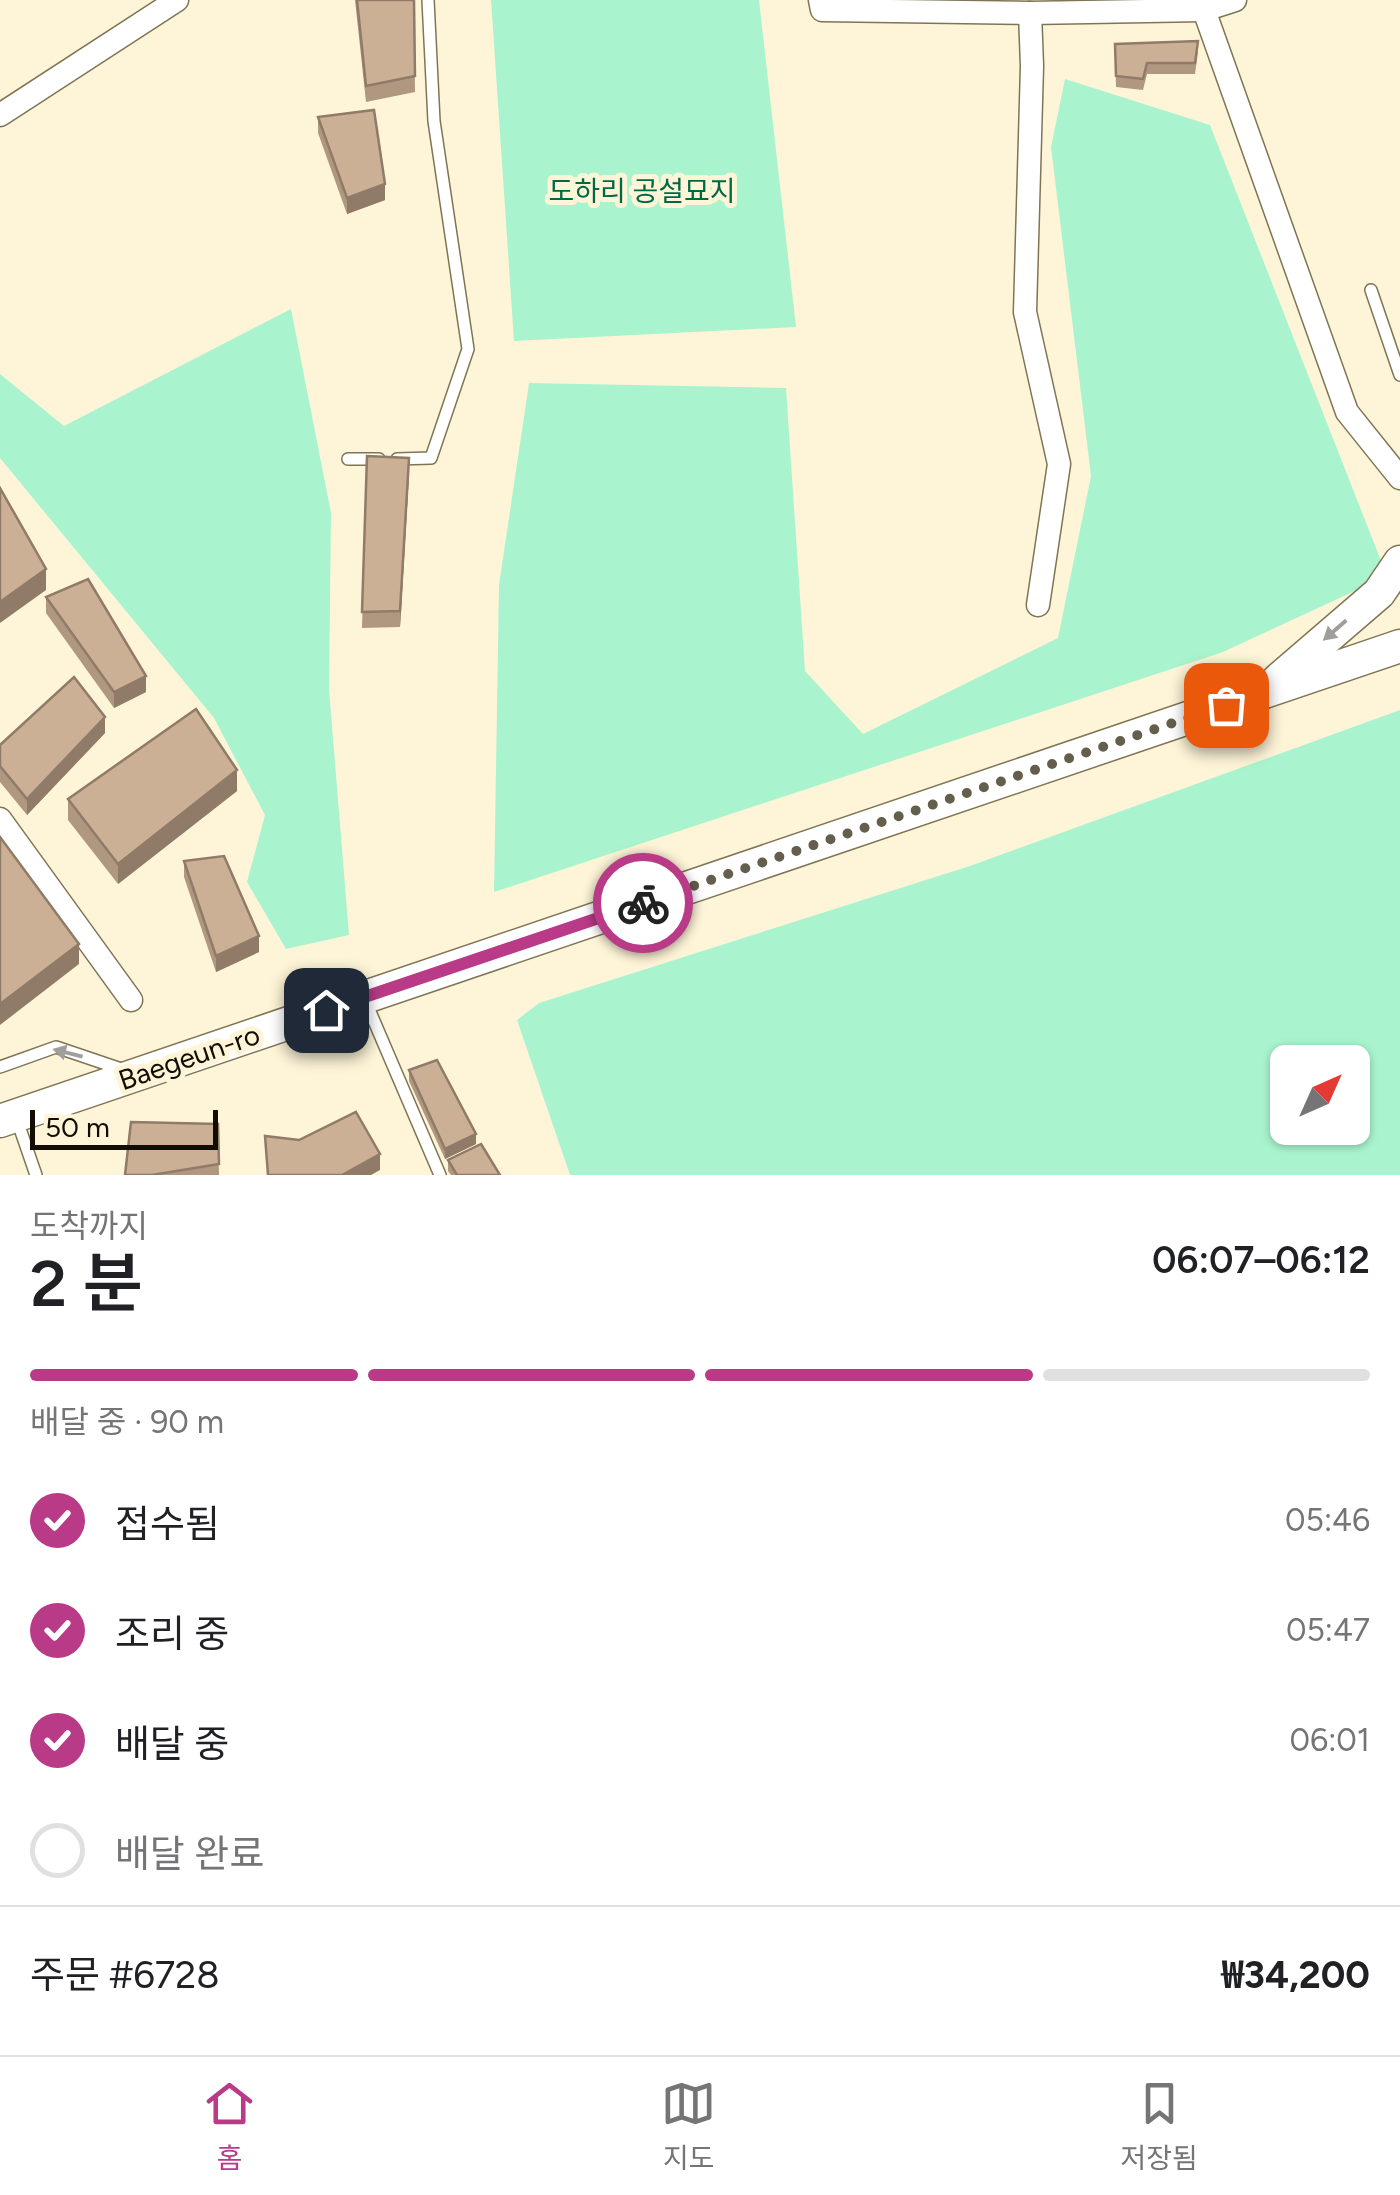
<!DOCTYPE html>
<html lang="ko">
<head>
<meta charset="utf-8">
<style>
  body { margin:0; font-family:Figtree,"Noto Sans KR",sans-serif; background:#f6f6f6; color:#202124; height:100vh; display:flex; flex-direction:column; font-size:38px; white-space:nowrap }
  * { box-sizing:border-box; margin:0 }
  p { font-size:32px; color:#757577 }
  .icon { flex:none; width:55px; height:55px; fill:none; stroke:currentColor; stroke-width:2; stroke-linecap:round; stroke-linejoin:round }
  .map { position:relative; height:1175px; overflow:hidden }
  .details { display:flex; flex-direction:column; background:#fff; flex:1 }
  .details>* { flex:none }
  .needle { width:65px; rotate:45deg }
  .buttons { position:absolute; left:1270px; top:1045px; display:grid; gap:20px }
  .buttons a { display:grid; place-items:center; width:100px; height:100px; border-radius:15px; background:#fff; box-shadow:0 2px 8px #0004; font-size:50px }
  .scale { position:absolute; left:30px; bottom:25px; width:188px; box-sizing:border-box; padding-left:10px; border:5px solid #110d02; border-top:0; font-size:28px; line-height:35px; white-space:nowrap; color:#110d02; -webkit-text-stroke:8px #fef5d8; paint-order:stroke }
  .pin { position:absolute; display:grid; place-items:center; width:85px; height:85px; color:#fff; margin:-42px; border-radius:20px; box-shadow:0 5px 15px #0006 }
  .courier { position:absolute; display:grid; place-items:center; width:100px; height:100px; margin:-50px; border:8px solid #b93a87; border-radius:50%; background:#fff; color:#222; box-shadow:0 2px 12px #0007 }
  .head em { font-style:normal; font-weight:600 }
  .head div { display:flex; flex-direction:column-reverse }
  .head { display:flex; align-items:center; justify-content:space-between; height:170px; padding:0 30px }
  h1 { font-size:65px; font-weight:600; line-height:75px }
  .bar { display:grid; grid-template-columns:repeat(4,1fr); gap:15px 10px; align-content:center; height:120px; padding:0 30px }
  .bar i { height:12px; border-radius:8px; background:#e0e0e0 }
  .bar .active { background:#b93a87 }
  .bar p { grid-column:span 4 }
  .line { display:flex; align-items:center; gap:25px; padding:0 30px; border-top:2px solid #e0e0e0 }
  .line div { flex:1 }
  ol { padding:0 30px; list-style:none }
  li { display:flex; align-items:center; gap:30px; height:110px }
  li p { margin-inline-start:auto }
  li .icon { padding:10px; border-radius:50%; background:#b93a87; color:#fff; stroke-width:4 }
  li:last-child { color:#757577 }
  li i { width:55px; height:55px; border:5px solid #e0e0e0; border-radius:50% }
  .tab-bar { display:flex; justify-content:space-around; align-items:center; height:140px; border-top:2px solid #e0e0e0; background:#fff; font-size:28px; color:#757577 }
  .tab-bar a { display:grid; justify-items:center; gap:5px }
  .tab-bar .active { color:#b93a87 }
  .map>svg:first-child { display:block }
</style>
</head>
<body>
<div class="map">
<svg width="1400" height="1175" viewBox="0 0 1400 1175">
  <rect width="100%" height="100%" fill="#fef5d8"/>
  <g fill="#a9f4ce" fill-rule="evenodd">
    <polygon points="491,0 759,0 796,327 514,341"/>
    <polygon points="1065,79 1210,125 1387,576 1223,652 494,892 499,585 529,383 786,388 805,671 863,734 1058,638 1091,476 1051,147"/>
    <polygon points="291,309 331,513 329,689 349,935 286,949 247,882 265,815 214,718 0,458 0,374 64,426"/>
    <path d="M1400,710V1175H570L517,1020L539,1003L970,866ZM1288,1062H1352V1128H1288Z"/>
  </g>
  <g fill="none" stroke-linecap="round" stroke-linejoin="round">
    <g stroke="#7f7554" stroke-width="14">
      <g id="lane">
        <polyline points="1371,290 1400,375"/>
        <polyline points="348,459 379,459"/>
        <polyline points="397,459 431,458 468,349 434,121 428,0"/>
        <polyline points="365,1000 440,1175"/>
        <polyline points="0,1067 56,1047 124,1070"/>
        <polyline points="17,1120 36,1175"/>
      </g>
    </g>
    <g stroke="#7f7554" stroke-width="25">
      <g id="street">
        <polyline points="820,0 822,10 1030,13 1204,10 1235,0"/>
        <polyline points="1204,10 1347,412 1400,478"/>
        <polyline points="1030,13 1032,66 1025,312 1059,464 1038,605"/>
        <polyline points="0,115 177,0"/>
        <polyline points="0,819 131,1000"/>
      </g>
    </g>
    <g stroke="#7f7554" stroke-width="35">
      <g id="secondary">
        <polyline points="1278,680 1379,593 1400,562"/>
        <polyline points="0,1121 1400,646"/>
      </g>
    </g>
    <use href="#lane" stroke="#fff" stroke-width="11"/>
    <use href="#street" stroke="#fff" stroke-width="22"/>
    <use href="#secondary" stroke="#fff" stroke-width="32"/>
  </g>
  <g fill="#af9780">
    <polygon points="355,0 414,0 415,92 366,102"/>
    <polygon points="1115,44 1198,52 1195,74 1147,74 1143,90 1116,87"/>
    <polygon points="318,117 385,200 347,214 318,133"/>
    <polygon points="367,456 409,474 400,627 362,628"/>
    <polygon points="46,597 146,692 114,708 46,613"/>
    <polygon points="105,733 27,815 0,782 0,745"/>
    <polygon points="237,791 118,884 68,820 68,799"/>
    <polygon points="184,861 259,952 216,972 184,877"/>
    <polygon points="409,1070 476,1144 445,1159 409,1081"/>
    <polygon points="218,1124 219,1175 125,1175"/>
    <polygon points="448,1160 500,1175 451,1175 448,1171"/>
  </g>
  <g fill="#8f7b68">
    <polygon points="385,184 385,200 347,214 347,198"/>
    <polygon points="409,458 409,474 400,627 400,611"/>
    <polygon points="46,569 46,590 0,623 0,602"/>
    <polygon points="146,676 146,692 114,708 114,692"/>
    <polygon points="105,717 105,733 27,815 27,799"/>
    <polygon points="237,770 237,791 118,884 118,864"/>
    <polygon points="259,936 259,952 216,972 216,956"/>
    <polygon points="79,944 79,964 0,1025 0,1004"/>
    <polygon points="476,1134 476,1144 445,1159 445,1149"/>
    <polygon points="380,1154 380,1170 371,1175 342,1175"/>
  </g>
  <g fill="#ccb095" stroke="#8f7b68" stroke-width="2.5">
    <polygon points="357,0 414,0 415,76 366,86"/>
    <polygon points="1198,41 1195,63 1147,63 1143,79 1116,76 1115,44"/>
    <polygon points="374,110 385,184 347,198 318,117"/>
    <polygon points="367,456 409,458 400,611 362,612"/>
    <polygon points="0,488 46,569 0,602"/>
    <polygon points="88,579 146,676 114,692 46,597"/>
    <polygon points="74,677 105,717 27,799 0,766 0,745"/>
    <polygon points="196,709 237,770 118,864 68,799"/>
    <polygon points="0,837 79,944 0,1004"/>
    <polygon points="224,856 259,936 216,956 184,861"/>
    <polygon points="437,1060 476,1134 445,1149 409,1070"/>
    <polygon points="356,1112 380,1154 342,1175 268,1175 265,1136 299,1140"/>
    <polygon points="131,1122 218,1124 219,1164 152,1175 125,1175"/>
    <polygon points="481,1144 500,1175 457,1175 448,1160"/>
  </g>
  <defs><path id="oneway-solid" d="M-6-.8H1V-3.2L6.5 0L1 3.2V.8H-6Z" transform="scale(2.5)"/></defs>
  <g fill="#a09e9a">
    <use href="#oneway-solid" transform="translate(1335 630) rotate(139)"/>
    <use href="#oneway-solid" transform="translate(68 1053) rotate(-166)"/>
  </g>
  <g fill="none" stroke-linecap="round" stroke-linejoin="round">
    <polyline stroke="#645e4d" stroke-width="10" stroke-dasharray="0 18" points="643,903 1226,705"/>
    <polyline stroke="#b93a87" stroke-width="12" points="326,1010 643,903"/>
  </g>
  <g text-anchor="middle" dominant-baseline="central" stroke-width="10" stroke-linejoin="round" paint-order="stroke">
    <g font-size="28" fill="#006845" stroke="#fef5d8">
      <text x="642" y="191">도하리 공설묘지</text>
    </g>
    <g font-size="28" fill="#110d02" stroke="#fef5d8">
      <text transform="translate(189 1057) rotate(-19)">Baegeun-ro</text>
    </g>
  </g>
</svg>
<div class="buttons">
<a><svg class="needle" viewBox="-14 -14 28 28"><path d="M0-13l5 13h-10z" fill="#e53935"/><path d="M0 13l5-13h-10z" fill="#757577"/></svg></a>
</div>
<div class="scale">50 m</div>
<div class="pin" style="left:1226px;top:705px;background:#ea580c"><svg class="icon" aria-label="bag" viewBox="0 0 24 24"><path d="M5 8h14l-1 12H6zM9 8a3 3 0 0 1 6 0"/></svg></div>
<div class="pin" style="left:326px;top:1010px;background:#1f2937"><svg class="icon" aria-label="home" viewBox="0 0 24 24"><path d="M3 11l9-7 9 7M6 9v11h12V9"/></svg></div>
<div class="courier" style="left:643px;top:903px"><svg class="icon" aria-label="bike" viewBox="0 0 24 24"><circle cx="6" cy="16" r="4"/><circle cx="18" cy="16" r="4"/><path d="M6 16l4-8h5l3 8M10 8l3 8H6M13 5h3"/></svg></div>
</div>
<section class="details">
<div class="head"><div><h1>2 분</h1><p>도착까지</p></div><em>06:07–06:12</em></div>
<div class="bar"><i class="active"></i><i class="active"></i><i class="active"></i><i></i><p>배달 중 · 90 m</p></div>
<ol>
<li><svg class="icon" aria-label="check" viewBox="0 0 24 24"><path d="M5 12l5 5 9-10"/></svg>접수됨<p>05:46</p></li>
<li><svg class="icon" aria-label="check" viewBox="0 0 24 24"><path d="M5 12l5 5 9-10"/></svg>조리 중<p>05:47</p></li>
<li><svg class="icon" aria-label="check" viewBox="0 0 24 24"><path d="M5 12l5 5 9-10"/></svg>배달 중<p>06:01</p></li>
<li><i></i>배달 완료</li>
</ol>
<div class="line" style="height:130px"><div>주문 #6728</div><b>₩34,200</b></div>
</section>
<nav class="tab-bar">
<a class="active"><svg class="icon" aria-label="home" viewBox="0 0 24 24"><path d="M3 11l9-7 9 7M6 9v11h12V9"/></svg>홈</a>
<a><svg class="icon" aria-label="map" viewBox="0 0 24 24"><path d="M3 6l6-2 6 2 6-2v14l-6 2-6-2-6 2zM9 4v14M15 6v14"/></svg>지도</a>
<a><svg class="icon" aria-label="saved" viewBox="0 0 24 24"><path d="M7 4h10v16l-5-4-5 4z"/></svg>저장됨</a>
</nav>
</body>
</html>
